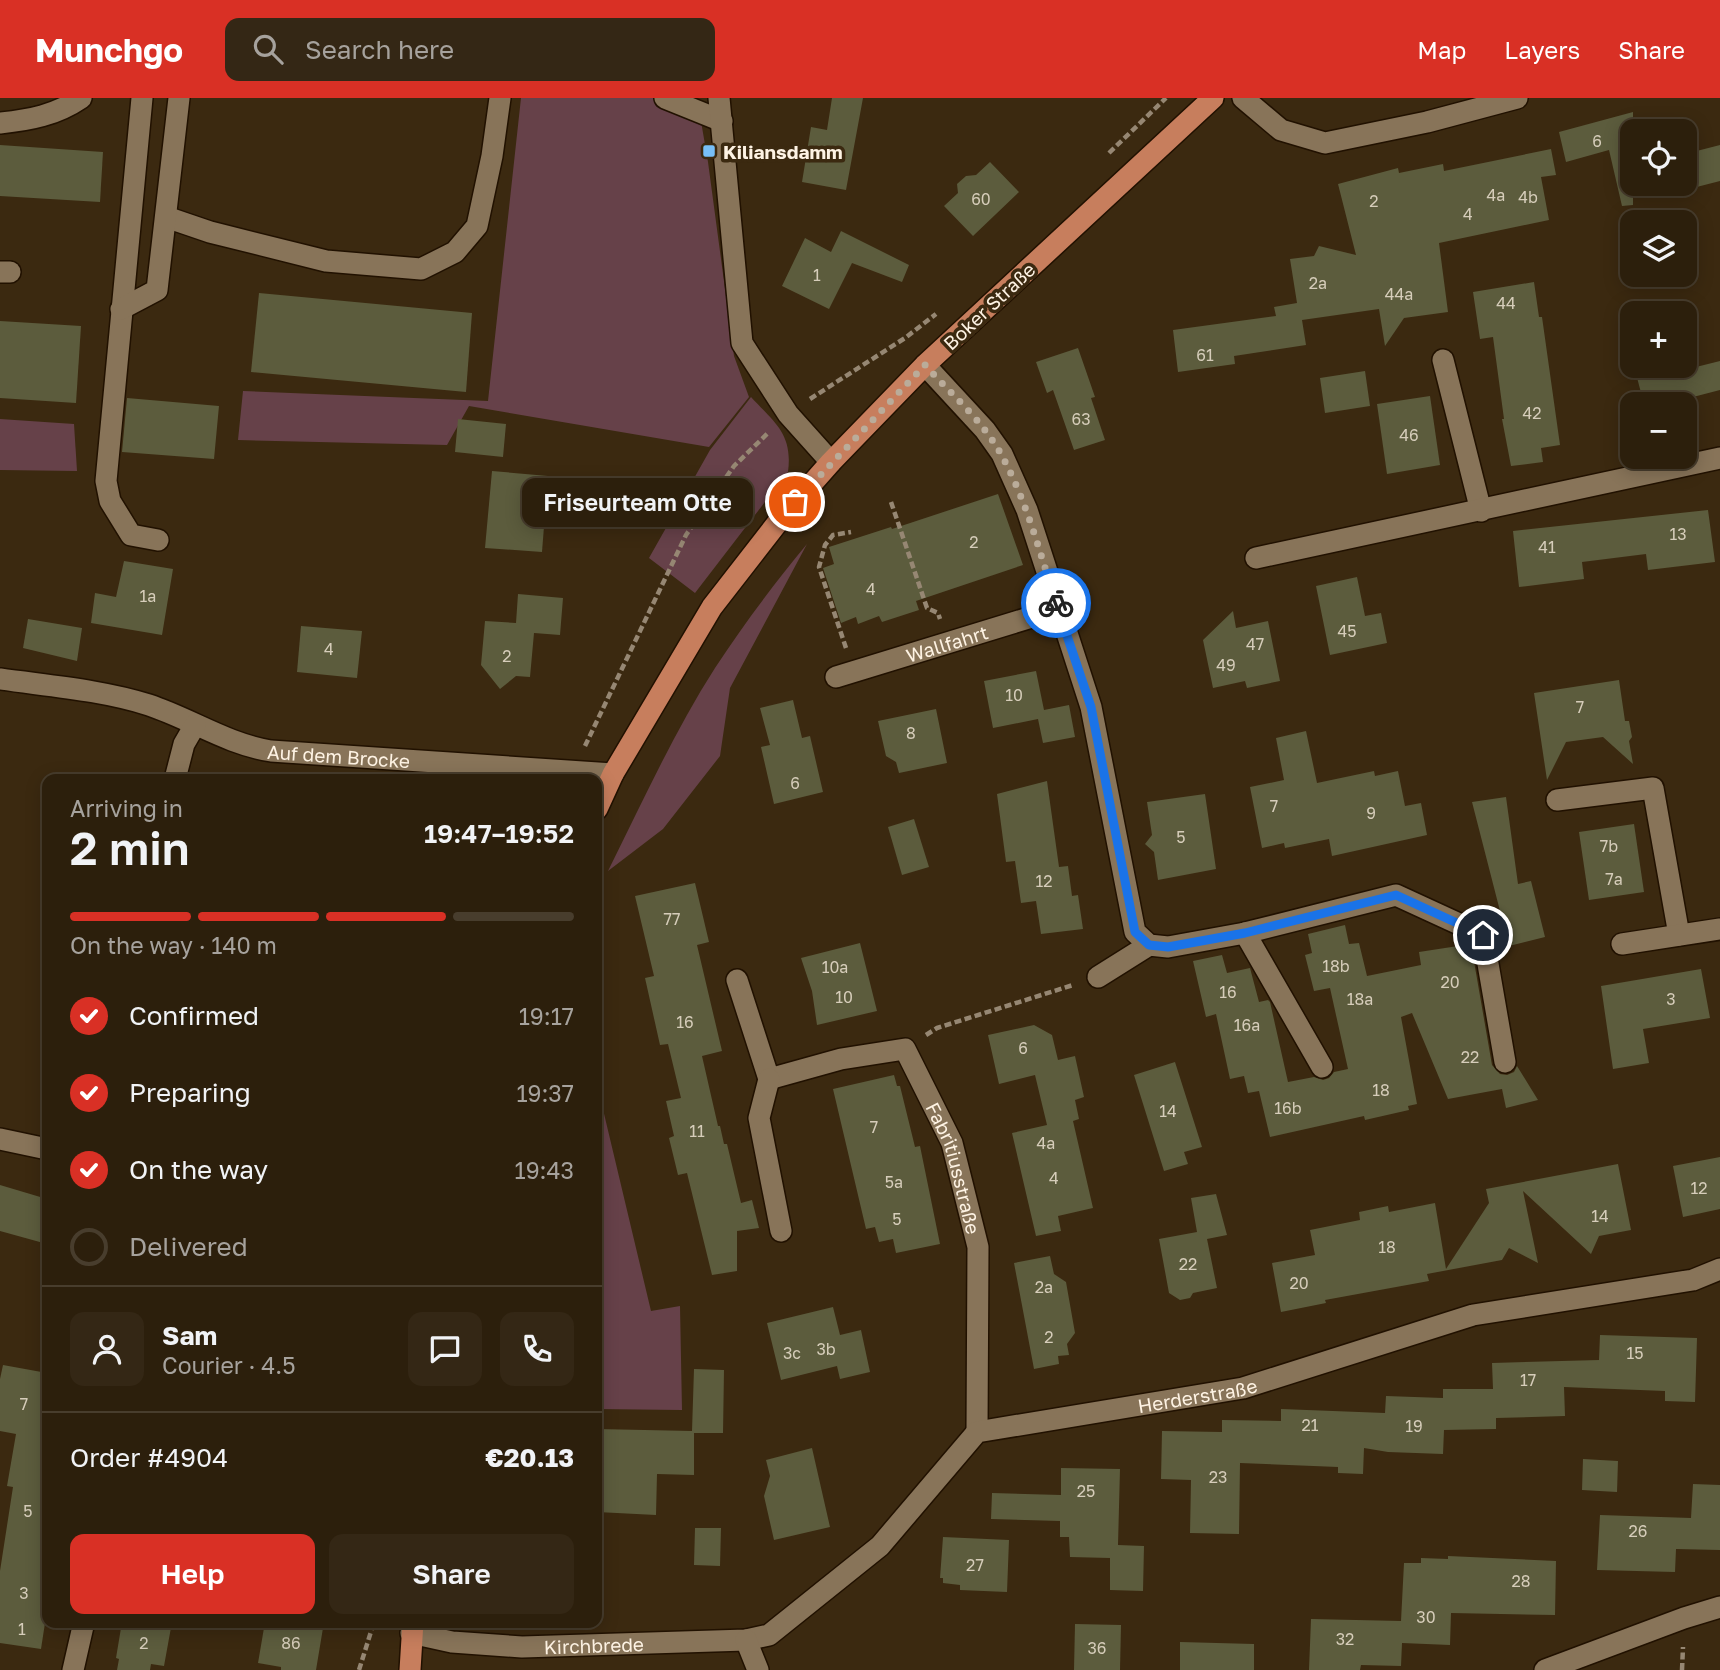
<!DOCTYPE html>
<html lang="en">
<head>
<meta charset="utf-8">
<style>
  body { margin:0; font-family:"Golos Text",sans-serif; background:#342715; color:#f1f3f6; height:100vh; display:flex; flex-direction:column; font-size:26px; white-space:nowrap }
  * { box-sizing:border-box; margin:0 }
  p { font-size:23px; color:#a6a29d }
  .icon { flex:none; width:38px; height:38px; fill:none; stroke:currentColor; stroke-width:2; stroke-linecap:round; stroke-linejoin:round }
  .map { position:relative; flex:1; overflow:hidden }
  .panel { position:absolute; left:42px; top:676px; width:560px; height:854px; display:flex; flex-direction:column; background:#2c1f0c; border-radius:14px; box-shadow:0 4px 18px #0003,0 0 0 2px #483d2d }
  .panel>* { flex:none }
  .tools { position:absolute; left:1620px; top:21px; display:grid; gap:14px }
  .tools a { display:grid; place-items:center; width:77px; height:77px; border-radius:14px; background:#2c1f0c; box-shadow:0 4px 18px #0003,0 0 0 2px #483d2d; font-size:35px }
  .pin { position:absolute; display:grid; place-items:center; width:60px; height:60px; color:#fff; margin:-30px; border:4px solid #fff; border-radius:50%; box-shadow:0 2px 7px #0007 }
  .courier { position:absolute; display:grid; place-items:center; width:70px; height:70px; margin:-35px; border:5px solid #1a73e8; border-radius:50%; background:#fff; color:#222; box-shadow:0 2px 9px #0007 }
  .bubble { position:absolute; height:49px; border-radius:14px; background:#2c1f0c; box-shadow:0 4px 18px #0003,0 0 0 2px #483d2d; font-size:23px; font-weight:600; line-height:49px; text-align:center }
  .summary em { font-style:normal; font-weight:600 }
  .summary div { display:flex; flex-direction:column-reverse }
  .summary { display:flex; align-items:center; justify-content:space-between; height:119px; padding:0 28px }
  h1 { font-size:46px; font-weight:600; line-height:52px }
  .bar { display:grid; grid-template-columns:repeat(4,1fr); gap:10px 7px; align-content:center; height:84px; padding:0 28px }
  .bar i { height:9px; border-radius:5px; background:#483d2d }
  .bar .active { background:#d93025 }
  .bar p { grid-column:span 4 }
  .line { display:flex; align-items:center; gap:18px; padding:0 28px; border-top:2px solid #483d2d }
  .line div { flex:1 }
  .round { display:grid; place-items:center; flex:none; width:74px; height:74px; border-radius:14px; background:#342715 }
  ol { padding:0 28px; list-style:none }
  li { display:flex; align-items:center; gap:21px; height:77px }
  li p { margin-inline-start:auto }
  li .icon { padding:7px; border-radius:50%; background:#d93025; color:#fff; stroke-width:4 }
  li:last-child { color:#a6a29d }
  li i { width:38px; height:38px; border:4px solid #483d2d; border-radius:50% }
  .primary-button { display:flex; gap:14px; margin-top:auto; padding:14px 28px }
  .primary-button a { flex:1; height:80px; border-radius:14px; background:#d93025; color:#fff; font-size:28px; font-weight:600; line-height:80px; text-align:center }
  .primary-button a+a { background:#342715; color:#f1f3f6 }
  header { display:flex; align-items:center; gap:42px; box-sizing:border-box; height:98px; padding:0 35px; background:#d93025; color:#fff }
  header strong { font-size:33px }
  nav { display:flex; gap:38px; margin-inline-start:auto; font-size:24px }
  .search { width:490px; height:63px; background:#342715; display:flex; align-items:center; gap:18px; box-sizing:border-box; padding:0 24px; border-radius:14px; color:#a6a29d; font-size:26px }
  .map>svg:first-child { display:block }
</style>
</head>
<body>
<header>
<strong>Munchgo</strong>
<div class="search"><svg class="icon" aria-label="search" viewBox="0 0 24 24"><circle cx="10" cy="10" r="6"/><path d="M15 15l6 6"/></svg>Search here</div>
<nav><a>Map</a><a>Layers</a><a>Share</a></nav>
</header>
<div class="map">
<svg width="1720" height="1572" viewBox="0 0 1720 1572">
  <rect width="100%" height="100%" fill="#3b2910"/>
  <g fill="#664149">
    <polygon points="521,0 697,0 708,64 734,258 749,299 709,349 469,308 447,347 238,342 243,293 488,303"/>
    <path d="M751,299C775,325 793,336 788,374L695,495L649,460L710,352Z"/>
    <polygon points="0,321 74,326 77,373 0,372"/>
    <path d="M807,446L730,590L720,658L663,731L608,773C642,705 674,634 715,570C743,527 774,486 807,446Z"/>
    <polygon points="601,1003 651,1213 680,1208 682,1312 597,1311 597,1004"/>
  </g>
  <g fill="#5c5c3d">
    <polygon points="832,0 863,0 846,92 802,84 811,29 827,32"/>
    <polygon points="1633,14 1633,107 1622,108 1609,52 1566,64 1559,34"/>
    <polygon points="0,47 103,54 100,104 0,98"/>
    <polygon points="1720,47 1720,83 1685,92 1685,56"/>
    <polygon points="1551,51 1556,77 1541,79 1549,122 1439,145 1448,214 1404,220 1385,248 1379,211 1302,222 1306,247 1234,258 1235,266 1178,274 1173,232 1276,218 1274,209 1297,205 1290,161 1314,158 1319,148 1356,157 1338,86 1398,70 1399,75 1443,66 1444,73"/>
    <polygon points="990,64 1019,94 973,138 944,108 958,95 957,86 966,78 976,77"/>
    <polygon points="841,133 909,167 902,184 852,165 829,211 782,188 805,140 831,154"/>
    <polygon points="1534,184 1539,219 1542,219 1560,347 1541,350 1543,364 1511,368 1502,321 1504,321 1493,239 1480,241 1473,194"/>
    <polygon points="259,195 472,215 466,294 251,274"/>
    <polygon points="0,223 81,228 76,305 0,300"/>
    <polygon points="1078,250 1095,299 1091,300 1105,342 1074,352 1053,292 1047,295 1036,264"/>
    <polygon points="1720,263 1720,292 1666,306 1644,306 1635,272 1650,268 1696,269"/>
    <polygon points="1365,273 1370,308 1325,315 1320,280"/>
    <polygon points="1430,298 1440,367 1387,376 1377,306"/>
    <polygon points="127,300 219,308 214,361 122,354"/>
    <polygon points="458,321 506,326 503,359 455,354"/>
    <polygon points="492,373 548,378 542,454 485,450"/>
    <polygon points="998,396 1023,467 916,503 919,512 882,524 879,518 858,526 856,519 841,525 823,470 834,466 829,449 891,429 892,431"/>
    <polygon points="1708,412 1715,464 1648,472 1646,456 1582,464 1584,481 1519,489 1513,433"/>
    <polygon points="124,463 173,471 162,537 91,525 95,495 116,499"/>
    <polygon points="1357,479 1365,518 1381,515 1387,545 1330,557 1316,488"/>
    <polygon points="518,496 563,500 560,537 534,535 530,579 516,578 500,591 481,567 485,523 516,525"/>
    <polygon points="1233,513 1236,530 1268,523 1280,583 1247,590 1245,583 1213,590 1203,542"/>
    <polygon points="28,521 82,530 77,563 23,550"/>
    <polygon points="301,528 362,533 357,580 297,574"/>
    <polygon points="1036,573 1044,612 1069,607 1075,639 1043,645 1038,621 993,630 984,583"/>
    <polygon points="1619,582 1625,623 1629,623 1632,639 1629,643 1633,666 1603,639 1566,644 1547,682 1534,595"/>
    <polygon points="793,602 802,640 810,638 823,694 774,706 761,649 770,647 760,610"/>
    <polygon points="936,611 947,665 899,675 896,664 886,658 878,623"/>
    <polygon points="1306,633 1317,685 1374,673 1375,678 1398,673 1405,708 1421,705 1427,737 1332,758 1329,741 1285,750 1284,745 1262,750 1250,689 1284,682 1276,640"/>
    <polygon points="1047,683 1059,769 1068,768 1072,798 1078,797 1083,831 1041,836 1036,803 1021,805 1015,763 1006,764 997,696"/>
    <polygon points="1205,696 1216,771 1158,782 1154,754 1145,746 1152,737 1147,704"/>
    <polygon points="1506,699 1518,786 1531,783 1545,839 1509,848 1472,704"/>
    <polygon points="914,721 929,769 902,777 888,729"/>
    <polygon points="1634,726 1644,794 1589,802 1579,734"/>
    <polygon points="695,785 709,844 697,847 722,953 702,958 718,1028 720,1028 724,1046 727,1046 741,1105 752,1102 759,1130 737,1133 737,1173 712,1177 687,1075 678,1077 669,1040 674,1038 666,1003 681,1000 668,946 660,947 645,880 654,878 635,798"/>
    <polygon points="1345,827 1349,846 1359,845 1367,878 1421,867 1419,854 1471,846 1492,967 1500,976 1507,977 1514,974 1517,968 1538,1002 1506,1010 1502,991 1448,1001 1412,915 1401,919 1417,1006 1408,1008 1409,1012 1365,1022 1364,1018 1270,1039 1259,993 1248,995 1244,978 1230,981 1216,916 1206,919 1193,863 1222,857 1227,875 1250,870 1259,904 1268,902 1270,904 1288,984 1314,979 1323,982 1329,980 1334,974 1348,971 1330,890 1314,893 1305,857 1312,855 1308,836"/>
    <polygon points="860,845 877,913 817,927 812,893 801,860"/>
    <polygon points="1701,871 1710,920 1643,931 1649,965 1613,971 1601,888"/>
    <polygon points="1034,927 1052,937 1058,962 1075,958 1084,999 1075,1002 1079,1021 1073,1023 1093,1110 1058,1118 1061,1133 1036,1138 1012,1035 1047,1027 1035,977 999,986 988,937"/>
    <polygon points="1175,964 1202,1049 1184,1054 1188,1066 1164,1073 1134,977"/>
    <polygon points="894,977 897,988 900,988 915,1049 920,1048 940,1146 896,1155 893,1141 879,1144 875,1129 866,1131 833,991"/>
    <polygon points="1720,1059 1720,1111 1683,1119 1673,1068"/>
    <polygon points="1618,1066 1631,1132 1599,1138 1591,1156 1523,1093 1538,1165 1509,1150 1502,1162 1427,1176 1429,1183 1325,1202 1326,1205 1281,1214 1272,1165 1315,1157 1310,1132 1360,1122 1359,1114 1388,1108 1389,1114 1435,1105 1446,1171 1489,1105 1486,1091"/>
    <polygon points="0,1087 47,1101 47,1146 0,1133"/>
    <polygon points="1216,1096 1227,1137 1207,1141 1217,1190 1193,1195 1190,1200 1180,1202 1169,1195 1159,1141 1197,1134 1191,1100"/>
    <polygon points="1050,1158 1054,1176 1066,1184 1075,1235 1067,1246 1069,1257 1058,1258 1059,1266 1034,1271 1014,1165"/>
    <polygon points="833,1209 840,1237 861,1232 870,1274 840,1281 837,1268 781,1282 767,1225"/>
    <polygon points="1600,1237 1697,1240 1695,1304 1665,1303 1665,1293 1564,1289 1565,1318 1496,1320 1496,1331 1444,1332 1443,1356 1388,1354 1364,1350 1363,1376 1338,1375 1338,1369 1240,1365 1239,1436 1190,1435 1191,1382 1161,1381 1162,1333 1222,1334 1222,1322 1281,1323 1281,1311 1385,1315 1386,1298 1443,1300 1443,1291 1493,1291 1492,1265 1599,1262"/>
    <polygon points="3,1267 47,1275 47,1512 41,1551 0,1545 0,1473 13,1389 7,1388 16,1336 0,1333 0,1281"/>
    <polygon points="694,1271 724,1272 723,1335 694,1335 694,1377 657,1376 656,1417 597,1414 597,1331 692,1333"/>
    <polygon points="812,1350 830,1429 774,1442 764,1398 770,1378 766,1362"/>
    <polygon points="1583,1361 1618,1363 1617,1394 1582,1392"/>
    <polygon points="1061,1370 1120,1371 1118,1447 1144,1448 1143,1493 1110,1492 1110,1460 1070,1459 1069,1439 1060,1439 1060,1423 991,1421 992,1395 1061,1397"/>
    <polygon points="1693,1386 1720,1387 1720,1452 1676,1451 1675,1474 1597,1472 1600,1417 1691,1420"/>
    <polygon points="695,1430 721,1430 720,1468 694,1467"/>
    <polygon points="943,1439 1009,1442 1007,1494 960,1492 960,1487 943,1485 943,1480 940,1480"/>
    <polygon points="1448,1458 1556,1463 1555,1517 1451,1515 1450,1547 1402,1545 1401,1568 1361,1567 1360,1572 1309,1572 1311,1521 1401,1523 1404,1465 1421,1465 1421,1460 1448,1461"/>
    <polygon points="122,1524 172,1524 164,1568 151,1566 150,1572 117,1572 119,1561 116,1560"/>
    <polygon points="265,1524 324,1524 316,1572 281,1572 281,1569 258,1565"/>
    <polygon points="1075,1526 1121,1527 1120,1572 1074,1572"/>
    <polygon points="1180,1544 1254,1546 1254,1572 1180,1572"/>
  </g>
  <g fill="none" stroke-linecap="round" stroke-linejoin="round">
    <g stroke="#211100" stroke-width="24">
      <g id="minor">
        <polyline points="142,0 106,383 110,403 131,437 158,442"/>
        <polyline points="665,0 722,23"/>
        <polyline points="719,0 742,245 788,316 831,364"/>
        <polyline points="1243,0 1281,32 1325,45 1427,24 1517,0"/>
        <path d="M0,25C30,22 56,17 81,0"/>
        <polyline points="166,119 210,134 326,163 421,171 455,154 477,128 492,58 500,0"/>
        <polyline points="0,174 10,174"/>
        <polyline points="121,211 157,192 179,0"/>
        <polyline points="1443,262 1481,413"/>
        <polyline points="925,267 985,332 1002,356 1027,412 1091,609 1135,834 1149,847 1168,849 1245,835 1396,797 1483,837 1505,964"/>
        <polyline points="1256,460 1720,360"/>
        <path id="s1" d="M836,579L1058,511"/>
        <path id="s2" d="M0,581C49,588 102,592 149,607C191,621 227,646 271,653L613,676"/>
        <polyline points="175,681 184,646 195,627"/>
        <polyline points="1557,702 1653,690 1679,837"/>
        <polyline points="1245,835 1322,969"/>
        <polyline points="1622,846 1720,831"/>
        <polyline points="1098,879 1149,847"/>
        <path id="s3" d="M737,882L769,981L841,961L905,951L952,1045L978,1149L977,1334"/>
        <polyline points="769,981 759,1020 781,1133"/>
        <polyline points="0,1041 47,1051"/>
        <path id="s4" d="M411,1535L452,1544L522,1549L746,1542L769,1537L880,1448L977,1334L1243,1290L1473,1217L1693,1182L1720,1171"/>
        <polyline points="746,1542 758,1572"/>
        <polyline points="73,1572 84,1524"/>
        <polyline points="1545,1572 1684,1520 1720,1509"/>
      </g>
    </g>
    <g stroke="#211100" stroke-width="24">
      <g id="major">
        <polyline points="597,711 613,676 712,509 778,424 831,364 925,267 1213,0"/>
        <polyline points="410,1572 413,1524"/>
      </g>
    </g>
    <g stroke="#968773" stroke-width="4.5" stroke-dasharray="7 3.5" stroke-linecap="butt">
      <polyline points="1109,55 1166,0"/>
      <polyline points="810,301 905,240 936,216"/>
      <polyline points="891,404 927,510 938,515 940,521"/>
      <polyline points="846,550 819,469 825,447 833,437 851,434"/>
      <polyline points="585,648 686,437 734,368 768,335"/>
      <polyline points="926,937 937,930 1073,887"/>
      <polyline points="359,1572 374,1524"/>
      <polyline points="1682,1572 1683,1549"/>
    </g>
    <use href="#minor" stroke="#887459" stroke-width="21"/>
    <use href="#major" stroke="#c77e5d" stroke-width="21"/>
  </g>
  <g fill="none" stroke-linecap="round" stroke-linejoin="round">
    <path stroke="#baac9a" stroke-width="7" stroke-dasharray="0 12.6" d="M795,404L925,267C951,296 984,324 1002,358C1027,404 1040,455 1056,505"/>
    <polyline stroke="#1a73e8" stroke-width="9" points="1056,505 1091,609 1135,834 1149,847 1168,849 1245,835 1396,797 1483,837"/>
  </g>
  <rect fill="#77bff7" stroke="#3b2910" stroke-width="2.5" x="702" y="46" width="14" height="14" rx="3.5"/>
  <g text-anchor="middle" dominant-baseline="central" stroke-width="7" stroke-linejoin="round" paint-order="stroke">
    <g font-size="16" fill="#d6cdba">
      <text x="1597" y="43">6</text>
      <text x="1496" y="97">4a</text>
      <text x="1528" y="99">4b</text>
      <text x="981" y="101">60</text>
      <text x="1374" y="103">2</text>
      <text x="1468" y="116">4</text>
      <text x="817" y="177">1</text>
      <text x="1318" y="185">2a</text>
      <text x="1399" y="196">44a</text>
      <text x="1506" y="205">44</text>
      <text x="1205" y="257">61</text>
      <text x="1532" y="315">42</text>
      <text x="1081" y="321">63</text>
      <text x="1409" y="337">46</text>
      <text x="1678" y="436">13</text>
      <text x="974" y="444">2</text>
      <text x="1547" y="449">41</text>
      <text x="871" y="491">4</text>
      <text x="148" y="498">1a</text>
      <text x="1347" y="533">45</text>
      <text x="1255" y="546">47</text>
      <text x="329" y="551">4</text>
      <text x="507" y="558">2</text>
      <text x="1226" y="567">49</text>
      <text x="1014" y="597">10</text>
      <text x="1580" y="609">7</text>
      <text x="911" y="635">8</text>
      <text x="795" y="685">6</text>
      <text x="1274" y="708">7</text>
      <text x="1371" y="715">9</text>
      <text x="1181" y="739">5</text>
      <text x="1609" y="748">7b</text>
      <text x="1614" y="781">7a</text>
      <text x="1044" y="783">12</text>
      <text x="672" y="821">77</text>
      <text x="1336" y="868">18b</text>
      <text x="835" y="869">10a</text>
      <text x="1450" y="884">20</text>
      <text x="1228" y="894">16</text>
      <text x="844" y="899">10</text>
      <text x="1360" y="901">18a</text>
      <text x="1671" y="901">3</text>
      <text x="685" y="924">16</text>
      <text x="1247" y="927">16a</text>
      <text x="1023" y="950">6</text>
      <text x="1470" y="959">22</text>
      <text x="1381" y="992">18</text>
      <text x="1288" y="1010">16b</text>
      <text x="1168" y="1013">14</text>
      <text x="874" y="1029">7</text>
      <text x="697" y="1033">11</text>
      <text x="1046" y="1045">4a</text>
      <text x="1054" y="1080">4</text>
      <text x="894" y="1084">5a</text>
      <text x="1699" y="1090">12</text>
      <text x="1600" y="1118">14</text>
      <text x="897" y="1121">5</text>
      <text x="1387" y="1149">18</text>
      <text x="1188" y="1166">22</text>
      <text x="1299" y="1185">20</text>
      <text x="1044" y="1189">2a</text>
      <text x="1049" y="1239">2</text>
      <text x="826" y="1251">3b</text>
      <text x="792" y="1255">3c</text>
      <text x="1635" y="1255">15</text>
      <text x="1528" y="1282">17</text>
      <text x="24" y="1306">7</text>
      <text x="1310" y="1327">21</text>
      <text x="1414" y="1328">19</text>
      <text x="1218" y="1379">23</text>
      <text x="1086" y="1393">25</text>
      <text x="28" y="1413">5</text>
      <text x="1638" y="1433">26</text>
      <text x="975" y="1467">27</text>
      <text x="1521" y="1483">28</text>
      <text x="24" y="1495">3</text>
      <text x="1426" y="1519">30</text>
      <text x="22" y="1531">1</text>
      <text x="1345" y="1541">32</text>
      <text x="144" y="1545">2</text>
      <text x="291" y="1545">86</text>
      <text x="1097" y="1550">36</text>
    </g>
    <g font-size="19" font-weight="bold" fill="#fef3e4" stroke="#3b2910" text-anchor="start">
      <text x="723" y="53">Kiliansdamm</text>
    </g>
    <g font-size="19" fill="#fef3e4" stroke="#3b2910">
      <text transform="translate(989 208) rotate(-43)">Boker Straße</text>
      <text stroke="none"><textPath href="#s1" startOffset="116">Wallfahrt</textPath></text>
      <text stroke="none"><textPath href="#s2" startOffset="350">Auf dem Brocke</textPath></text>
      <text stroke="none"><textPath href="#s3" startOffset="373">Fabritiusstraße</textPath></text>
      <text stroke="none"><textPath href="#s4" startOffset="875">Herderstraße</textPath></text>
      <text stroke="none"><textPath href="#s4" startOffset="184">Kirchbrede</textPath></text>
    </g>
  </g>
</svg>
<div class="tools">
<a><svg class="icon" aria-label="locate" viewBox="0 0 24 24"><circle cx="12" cy="12" r="6"/><path d="M12 2v4M12 18v4M2 12h4M18 12h4"/></svg></a>
<a><svg class="icon" aria-label="layers" viewBox="0 0 24 24"><path d="M12 4l9 5-9 5-9-5zM3 14l9 5 9-5"/></svg></a>
<a>+</a>
<a>−</a>
</div>
<div class="pin" style="left:795px;top:404px;background:#ea580c"><svg class="icon" aria-label="bag" viewBox="0 0 24 24"><path d="M5 8h14l-1 12H6zM9 8a3 3 0 0 1 6 0"/></svg></div>
<div class="pin" style="left:1483px;top:837px;background:#1f2937"><svg class="icon" aria-label="home" viewBox="0 0 24 24"><path d="M3 11l9-7 9 7M6 9v11h12V9"/></svg></div>
<div class="courier" style="left:1056px;top:505px"><svg class="icon" aria-label="bike" viewBox="0 0 24 24"><circle cx="6" cy="16" r="4"/><circle cx="18" cy="16" r="4"/><path d="M6 16l4-8h5l3 8M10 8l3 8H6M13 5h3"/></svg></div>
<div class="bubble" style="left:522px;top:380px;width:231px">Friseurteam Otte</div>
<section class="panel">
<div class="summary"><div><h1>2 min</h1><p>Arriving in</p></div><em>19:47–19:52</em></div>
<div class="bar"><i class="active"></i><i class="active"></i><i class="active"></i><i></i><p>On the way · 140 m</p></div>
<ol>
<li><svg class="icon" aria-label="check" viewBox="0 0 24 24"><path d="M5 12l5 5 9-10"/></svg>Confirmed<p>19:17</p></li>
<li><svg class="icon" aria-label="check" viewBox="0 0 24 24"><path d="M5 12l5 5 9-10"/></svg>Preparing<p>19:37</p></li>
<li><svg class="icon" aria-label="check" viewBox="0 0 24 24"><path d="M5 12l5 5 9-10"/></svg>On the way<p>19:43</p></li>
<li><i></i>Delivered</li>
</ol>
<div class="line" style="height:126px"><a class="round"><svg class="icon" aria-label="person" viewBox="0 0 24 24"><circle cx="12" cy="8" r="4"/><path d="M4 21q1-7 8-7t8 7"/></svg></a><div><b>Sam</b><p>Courier · 4.5</p></div><a class="round"><svg class="icon" aria-label="chat" viewBox="0 0 24 24"><path d="M4 5h16v11H9l-5 4z"/></svg></a><a class="round"><svg class="icon" aria-label="phone" viewBox="0 0 24 24"><path d="M5 4h4l2 5-3 2q2 4 5 5l2-3 5 2v4C11 20 4 13 5 4z"/></svg></a></div>
<div class="line" style="height:91px"><div>Order #4904</div><b>€20.13</b></div>
<div class="primary-button"><a>Help</a><a>Share</a></div>
</section>
</div>
</body>
</html>
